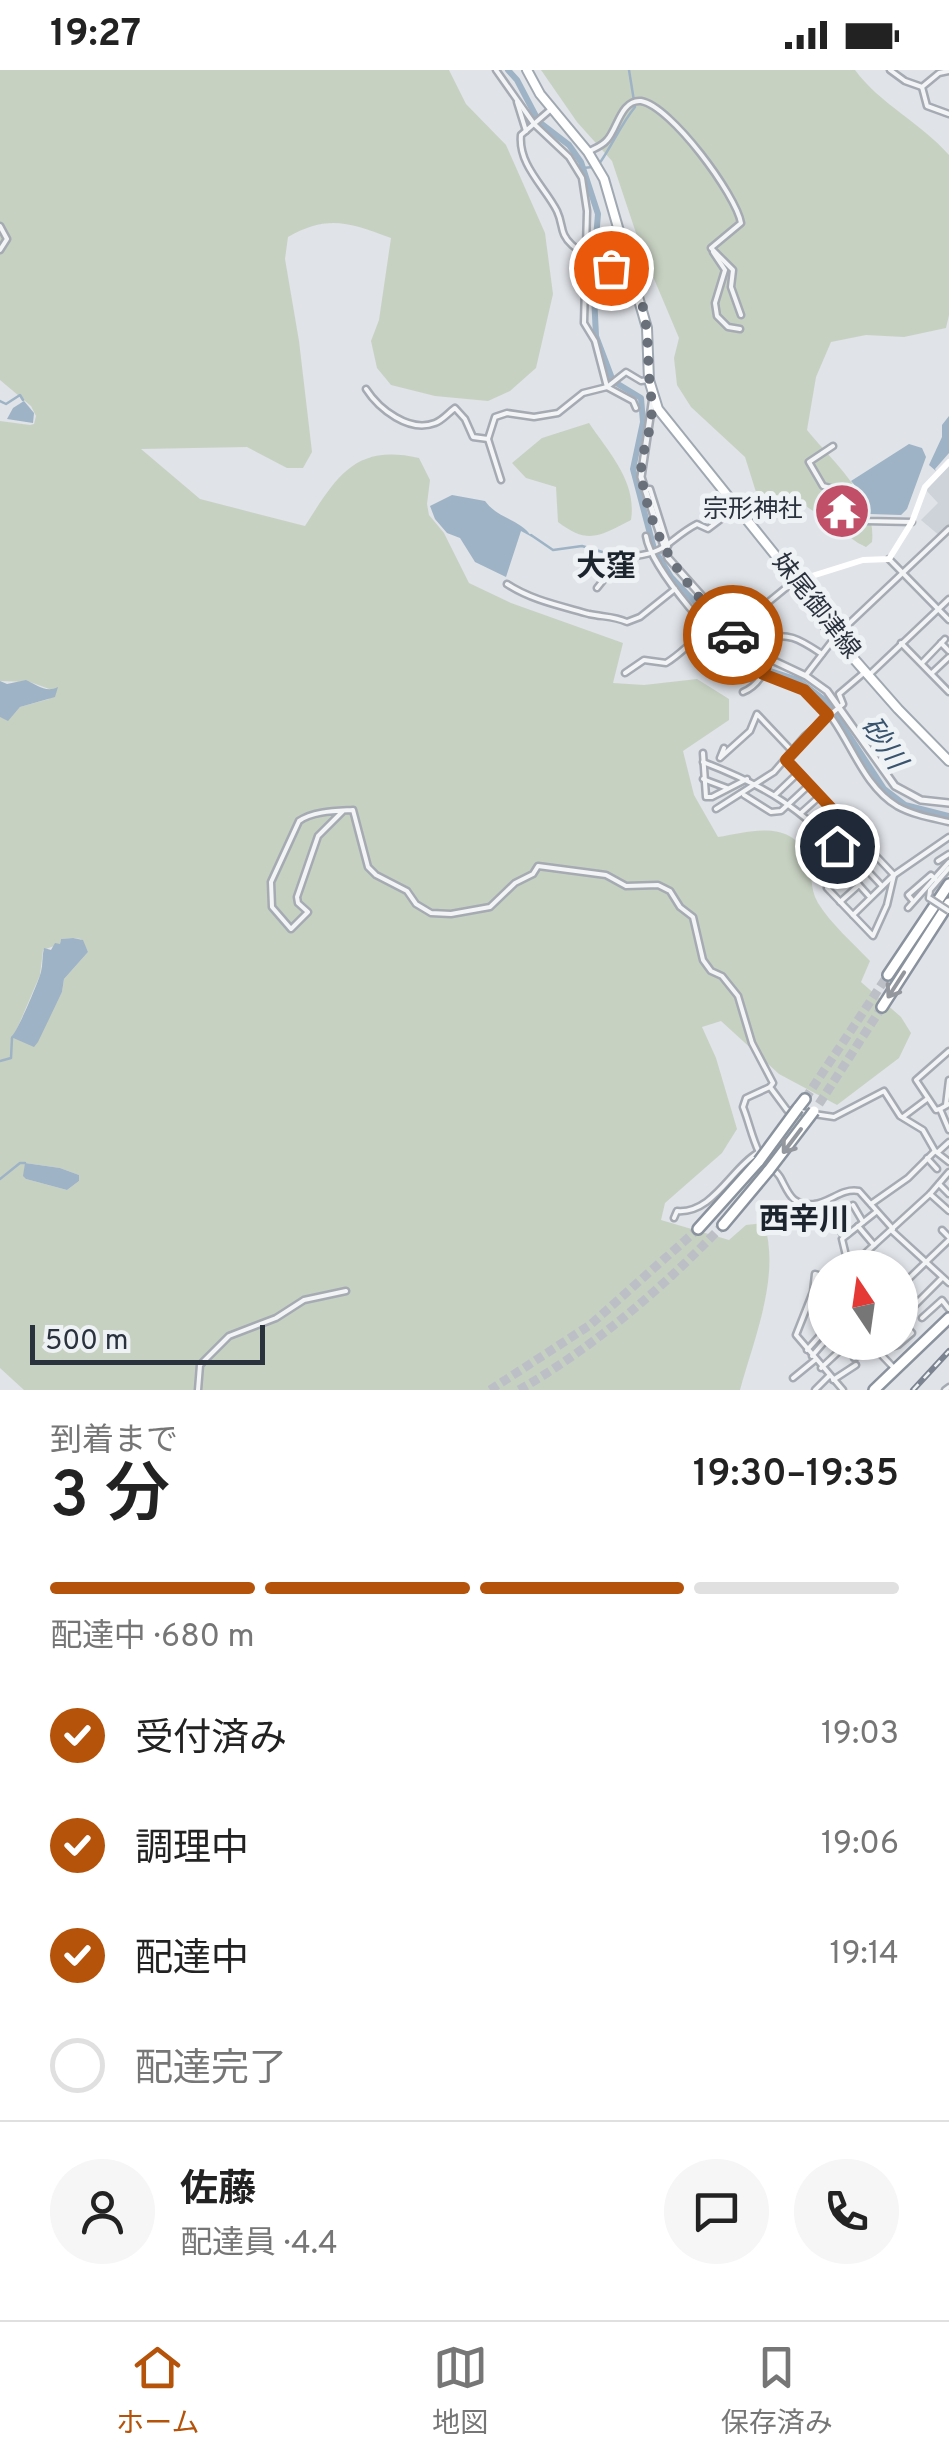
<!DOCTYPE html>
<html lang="ja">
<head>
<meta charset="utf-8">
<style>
  body { margin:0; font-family:Overpass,"Noto Sans JP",sans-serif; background:#f6f6f6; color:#222; height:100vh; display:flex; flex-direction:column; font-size:38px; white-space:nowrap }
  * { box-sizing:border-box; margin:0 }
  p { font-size:32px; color:#767676 }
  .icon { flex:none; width:55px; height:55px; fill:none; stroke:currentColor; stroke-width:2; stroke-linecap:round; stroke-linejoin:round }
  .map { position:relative; height:1320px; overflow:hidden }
  .sheet { display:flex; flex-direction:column; background:#fff; flex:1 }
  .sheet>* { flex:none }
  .needle { width:65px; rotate:347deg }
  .fabs { position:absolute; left:808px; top:1180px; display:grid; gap:20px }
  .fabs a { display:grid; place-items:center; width:110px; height:110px; border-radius:50%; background:#fff; box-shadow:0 2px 8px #0004; font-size:50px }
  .scale { position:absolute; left:30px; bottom:25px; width:235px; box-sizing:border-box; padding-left:10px; border:5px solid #2a323e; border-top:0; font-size:28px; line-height:35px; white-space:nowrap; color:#2a323e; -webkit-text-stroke:8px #eff2f5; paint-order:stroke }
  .pin { position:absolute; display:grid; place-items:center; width:85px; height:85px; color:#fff; margin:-42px; border:5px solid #fff; border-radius:50%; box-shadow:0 2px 10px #0007 }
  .courier { position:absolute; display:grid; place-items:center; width:100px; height:100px; margin:-50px; border:8px solid #b45309; border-radius:50%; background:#fff; color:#222; box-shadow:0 2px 12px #0007 }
  .headline em { font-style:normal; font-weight:600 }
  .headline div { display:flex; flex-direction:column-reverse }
  .headline { display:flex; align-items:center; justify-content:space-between; height:170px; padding:0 50px }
  h1 { font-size:65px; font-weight:600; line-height:75px }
  .bar { display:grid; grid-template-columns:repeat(4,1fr); gap:15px 10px; align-content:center; height:120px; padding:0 50px }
  .bar i { height:12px; border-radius:8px; background:#e0e0e0 }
  .bar .active { background:#b45309 }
  .bar p { grid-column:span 4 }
  .line { display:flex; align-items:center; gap:25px; padding:0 50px; border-top:2px solid #e0e0e0 }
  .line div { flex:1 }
  .round { display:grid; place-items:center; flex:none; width:105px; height:105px; border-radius:52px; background:#f6f6f6 }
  ol { padding:0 50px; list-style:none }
  li { display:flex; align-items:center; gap:30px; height:110px }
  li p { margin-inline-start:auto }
  li .icon { padding:10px; border-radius:50%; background:#b45309; color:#fff; stroke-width:4 }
  li:last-child { color:#767676 }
  li i { width:55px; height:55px; border:5px solid #e0e0e0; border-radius:50% }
  .status { display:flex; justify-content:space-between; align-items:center; height:70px; padding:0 50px; background:#fff; direction:ltr }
  .status svg { height:28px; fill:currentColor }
  .tab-bar { display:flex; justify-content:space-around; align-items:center; height:140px; border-top:2px solid #e0e0e0; background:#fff; font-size:28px; color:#767676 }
  .tab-bar a { display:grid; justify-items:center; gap:5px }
  .tab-bar .active { color:#b45309 }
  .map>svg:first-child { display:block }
</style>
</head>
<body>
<div class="status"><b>19:27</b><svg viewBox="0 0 49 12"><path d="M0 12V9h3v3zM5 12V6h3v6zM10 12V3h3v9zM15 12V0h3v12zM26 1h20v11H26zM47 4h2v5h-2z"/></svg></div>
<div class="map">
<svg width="949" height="1320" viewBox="0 0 949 1320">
  <rect width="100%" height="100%" fill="#e0e3e8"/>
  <polygon fill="#ced3d9" points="949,394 949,457 940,466 921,450 938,433 926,420"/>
  <g fill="#c7d1c2" fill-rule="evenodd">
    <path d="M0,0H449L466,34L506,75L545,163L553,224L536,298L510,321L488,331L435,326L391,315L377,298L371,271L379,250L391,168C350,153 328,144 288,167L285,189L299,271L312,382L303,398H287L247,377L141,379L200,429L305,456C336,408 354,373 419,388L430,410L427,434L429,445L444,463L469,513L511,533L623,573L613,613L644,615L697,609L729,629V650L683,681L694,725L718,767C749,762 791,748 807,787C813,802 809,818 818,833C831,854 853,873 870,891L861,912L901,947L911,963L899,988L837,1035L779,1004L721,951L702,957L716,988L737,1059L722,1083L665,1133L661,1150L729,1170L746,1155L764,1153C781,1206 754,1268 740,1320H24L0,1298V647L10,648L20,637L49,629L52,620L30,612L0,611V351L30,355L34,354L36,346L31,336L0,310ZM73,868L81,869L88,882L64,909L62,922L34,976L14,966L40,905L43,880L60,874L61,869ZM25,1093L60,1098L79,1105V1111L67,1120L26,1109Z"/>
    <path d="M541,0H855C880,34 921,53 949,85V245L946,258L904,267L866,265L831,272L816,307L807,360C833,392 877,429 872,472L866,477L858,473L806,436L761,438L745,387L691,337L677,315L674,288L679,268L641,178L612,91L577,52Z"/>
    <path d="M589,353C610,384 637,412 631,450C600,466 588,475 558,452L556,417L526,408L512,393L542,368Z"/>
  </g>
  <g fill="#9eb3c5">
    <polygon points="24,331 34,343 33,353 7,349 13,338"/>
    <polygon points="949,346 949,383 935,399 936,401 929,395 942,367 942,355"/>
    <polygon points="909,374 922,378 926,387 907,439 901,445 870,444 867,429 851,411"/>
    <path d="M452,425L485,431C498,449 520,449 532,467L521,461L506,507L475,492L460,468L447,463L435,449L430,436Z"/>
    <path d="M26,610C37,615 46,623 58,617L55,627L20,637L8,651L0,647V611L7,614Z"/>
    <path d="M73,868L83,870L88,882L64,909L62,922L38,972L34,977L11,967C17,963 38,913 41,902C43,894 42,886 44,878L51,880L55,873L60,874L61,869Z"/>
    <polygon points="25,1093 60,1098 79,1105 79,1111 67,1120 26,1109 23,1106"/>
  </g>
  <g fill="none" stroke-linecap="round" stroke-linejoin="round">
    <g stroke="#9eb3c5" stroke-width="2.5">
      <path d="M599,94C612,76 621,54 635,37L629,0"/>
      <polyline points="583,98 593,97"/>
      <polyline points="0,331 6,334 20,325 23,330"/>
      <polyline points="531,465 553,480 582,476 616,486 634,485"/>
      <polyline points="0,991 11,988 12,968"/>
      <polyline points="0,1109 20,1093 25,1093"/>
    </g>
    <polyline stroke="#9eb3c5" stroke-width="6" points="508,0 517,10 539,52 569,75 581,92 598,144 593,205 596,266 613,311 641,328 643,352 633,399 654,479 671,507 749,589 764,599 798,610 827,632 884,719 905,735 949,746"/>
    <g stroke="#bcc0c6" stroke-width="9" stroke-dasharray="9 4.5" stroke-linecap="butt">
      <polyline points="805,1029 888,905"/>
      <polyline points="819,1034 882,937"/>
      <polyline points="490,1320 590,1255 698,1159"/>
      <path d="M519,1320C594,1277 664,1217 723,1155"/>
    </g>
    <g stroke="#a6aab2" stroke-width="9">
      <g id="minor">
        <polyline points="496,0 534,54 569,87 582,108 587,141 584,253 595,271 607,317 633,331 636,338"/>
        <polyline points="890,0 905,11 922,17 939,3 949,1"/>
        <polyline points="922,17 927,36 949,44"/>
        <polyline points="517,32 526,61"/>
        <path d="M550,40L521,65C518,95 545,117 557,141C564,156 559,163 572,175C591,192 613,195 632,209"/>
        <path d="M588,82C595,78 602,76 607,70C617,60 621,29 641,31C671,36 736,125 741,153L711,178L733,200L731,217L741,245"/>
        <polyline points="0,156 7,169 0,180"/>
        <polyline points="713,182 725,200 715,233 717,246 728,257 740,259"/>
        <path d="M366,319C379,339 409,363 435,353C443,350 448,343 455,338L465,349L473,367L488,369"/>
        <polyline points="833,376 809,392 823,416 849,423 866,451 912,452"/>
        <polyline points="501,410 488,369 495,347 507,343 534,347 558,343 583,323 607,317 626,302 641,311 649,310"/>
        <polyline points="645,419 650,419 668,476"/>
        <path d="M646,466C651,499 721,579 750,597C770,609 794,612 813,627C848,656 857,712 897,736C913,745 932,748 949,752"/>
        <polyline points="889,489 949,550"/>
        <path d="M507,514C531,530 561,536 589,544C603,547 614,546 627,552L640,547L675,519"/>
        <path d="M597,518L609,503L633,492L635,486C669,482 670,468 697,454L708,459L737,437"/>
        <polyline points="718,569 743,553 793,512"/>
        <polyline points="901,573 949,622"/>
        <polyline points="941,573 949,581"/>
        <polyline points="922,593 945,569"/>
        <polyline points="730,602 743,595"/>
        <path d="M625,603L644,590L666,593C684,582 692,569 711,559"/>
        <polyline points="932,603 949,587"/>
        <polyline points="806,605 836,566 949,459"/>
        <polyline points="869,605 949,529"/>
        <path d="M743,622C758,616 765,602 770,587L762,579L764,570C787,560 802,571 822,584"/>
        <polyline points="724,678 720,688 750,661 757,644 792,681"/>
        <polyline points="703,683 706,727 712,727 747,709"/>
        <polyline points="785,690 894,805 887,835 873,866 827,818 848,788 864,773"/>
        <path d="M703,692C768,717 800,738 848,788"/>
        <polyline points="703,709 727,718"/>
        <polyline points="744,725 771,742 781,741 809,715"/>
        <polyline points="775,725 797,704"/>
        <polyline points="716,739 774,702 805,666 843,634 839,624 866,601"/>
        <path d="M343,741L318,766L297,827L298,833L308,842L291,859L272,837L271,812L299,751C313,741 336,741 353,740L368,797L376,805L407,821L416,834L431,843L451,844L490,837L515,813L533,804L538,796L606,805L626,816L658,815L670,821L680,837L693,847L703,890L711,901L722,906L738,926L752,973L773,1013L770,1017L787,1040L834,1047L884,1021L900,1046L923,1060L935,1081L949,1092"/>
        <polyline points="801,743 820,726"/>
        <polyline points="815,753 829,739"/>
        <polyline points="826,764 841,751"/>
        <polyline points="837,776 852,762"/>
        <polyline points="852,784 882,816"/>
        <polyline points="938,791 949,784"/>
        <polyline points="842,796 869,826"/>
        <polyline points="929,828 930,820 949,798"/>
        <polyline points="913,831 908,825 931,805 936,810"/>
        <polyline points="840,832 859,815"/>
        <polyline points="908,838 949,792"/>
        <polyline points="853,845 894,805 949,767"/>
        <path d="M770,1017L746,1028L743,1037C749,1052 752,1068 759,1082C764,1093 774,1098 780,1107C789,1123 791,1136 814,1134C831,1132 841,1118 859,1121L893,1159"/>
        <polyline points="949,1034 940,1039 949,1060"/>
        <polyline points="946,1035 949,1010"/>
        <polyline points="940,1039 936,1040 916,1010 949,981"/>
        <polyline points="903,1047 927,1029"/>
        <polyline points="938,1082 949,1072"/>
        <polyline points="927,1088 937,1099"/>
        <polyline points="939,1114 949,1124"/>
        <polyline points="930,1124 949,1141"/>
        <polyline points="822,1133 844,1166"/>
        <polyline points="871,1134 908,1108 935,1081"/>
        <polyline points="853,1135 863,1152"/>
        <path d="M674,1148L677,1141C713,1144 731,1098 759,1082"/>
        <polyline points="858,1156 874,1175"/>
        <polyline points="891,1160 949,1213"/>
        <polyline points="942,1160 949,1167"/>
        <polyline points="848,1194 842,1169 876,1142"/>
        <polyline points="849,1198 930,1124 949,1102"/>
        <polyline points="825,1207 815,1204 813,1222 796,1265 843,1320"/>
        <polyline points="900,1217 949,1170"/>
        <polyline points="910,1240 942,1208"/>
        <polyline points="922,1248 942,1230 949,1239"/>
        <polyline points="869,1272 893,1297"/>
        <polyline points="807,1280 825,1260"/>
        <polyline points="878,1281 898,1275 912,1263 900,1250"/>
        <polyline points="812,1286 825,1271"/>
        <polyline points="854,1288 871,1278"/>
        <polyline points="821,1298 849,1272"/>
        <polyline points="793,1308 815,1290"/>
        <polyline points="833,1310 856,1295"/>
        <polyline points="198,1320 200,1295 229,1266 276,1248 304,1230 346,1221"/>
        <polyline points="815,1320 829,1306"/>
        <polyline points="945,1320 949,1317"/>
      </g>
    </g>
    <g stroke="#a6aab2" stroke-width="10">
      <polyline id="tertiary" points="653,327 641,407 668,488 749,579 806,606 827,621 895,716 921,730 949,733"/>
    </g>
    <g stroke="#a0a9b2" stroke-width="12">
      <polyline id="primary" points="527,0 540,24 588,82 604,109 647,258 649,310 658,339 796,511 819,549 898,639 949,691"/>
    </g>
    <g stroke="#89929d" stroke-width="14">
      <polyline id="trunk" points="874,1320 949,1248"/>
    </g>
    <g stroke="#89929d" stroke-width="14">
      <g id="motorway">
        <polyline points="888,905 949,814"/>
        <polyline points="882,937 949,833"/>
        <polyline points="798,1038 805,1029"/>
        <polyline points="723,1155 769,1100"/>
        <polyline points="698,1159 759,1091"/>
      </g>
    </g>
    <use href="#minor" stroke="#f2f4f6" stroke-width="4"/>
    <use href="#tertiary" stroke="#f2f4f6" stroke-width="5"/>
    <polyline stroke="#fff" stroke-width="6" points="796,511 863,490 889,489 912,452 925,417 949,392"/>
    <use href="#primary" stroke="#fff" stroke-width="8"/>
    <use href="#trunk" stroke="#fff" stroke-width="9"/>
    <use href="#motorway" stroke="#fff" stroke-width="9"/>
    <g stroke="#7b8490" stroke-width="6">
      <polyline id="rail" points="913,1320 949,1281"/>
    </g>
    <use href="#rail" stroke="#eff2f5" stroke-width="2.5" stroke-dasharray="8" stroke-linecap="butt"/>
    <g stroke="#a6aab2" stroke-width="9" stroke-linecap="butt">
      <polyline id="minor-bridge" points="929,828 949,841"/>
    </g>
    <g stroke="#89929d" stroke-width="14" stroke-linecap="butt">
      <g id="motorway-bridge">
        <polyline points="759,1091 798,1038"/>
        <polyline points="769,1100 814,1041"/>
      </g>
    </g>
    <use href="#minor-bridge" stroke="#f2f4f6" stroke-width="4"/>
    <use href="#motorway-bridge" stroke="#fff" stroke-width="9"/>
  </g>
  <defs><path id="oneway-shaft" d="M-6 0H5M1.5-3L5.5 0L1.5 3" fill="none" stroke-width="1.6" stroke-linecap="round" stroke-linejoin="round" transform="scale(2.5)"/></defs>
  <g stroke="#94989e">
    <use href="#oneway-shaft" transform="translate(896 915) rotate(123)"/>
    <use href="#oneway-shaft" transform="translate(792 1071) rotate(127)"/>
  </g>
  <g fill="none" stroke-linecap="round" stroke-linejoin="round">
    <path stroke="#6a707a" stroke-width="10" stroke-dasharray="0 18" d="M611,198C650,202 647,275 649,304C650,320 653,333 651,350C649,370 638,389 642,410C654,478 687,516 733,565"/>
    <polyline stroke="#b45309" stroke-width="12" points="733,565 768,590 763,604 804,620 828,645 786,690 831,738 815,753 837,776"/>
  </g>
  <defs>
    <g id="temple-disc" transform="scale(2.875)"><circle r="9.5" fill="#c24f68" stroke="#eff2f5"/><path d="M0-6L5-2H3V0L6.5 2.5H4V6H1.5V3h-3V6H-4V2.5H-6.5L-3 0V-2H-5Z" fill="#fff"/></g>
  </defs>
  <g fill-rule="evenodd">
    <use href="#temple-disc" x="842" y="441"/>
  </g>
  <g text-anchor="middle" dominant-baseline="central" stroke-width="10" stroke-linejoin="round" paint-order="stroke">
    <g font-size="25" fill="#2a323e" stroke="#eff2f5" text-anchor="end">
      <text x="803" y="441">宗形神社</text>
    </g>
    <g font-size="25" fill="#2a323e" stroke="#eff2f5">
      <text transform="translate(815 537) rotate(52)">妹尾御津線</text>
    </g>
    <g font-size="28" font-style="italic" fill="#38536e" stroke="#eff2f5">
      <text transform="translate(882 674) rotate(56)">砂川</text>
    </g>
    <g font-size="30" font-weight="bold" fill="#1c242e" stroke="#eff2f5">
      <text x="606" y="498">大窪</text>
      <text x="804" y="1151">西辛川</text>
    </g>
  </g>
</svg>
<div class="fabs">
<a><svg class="needle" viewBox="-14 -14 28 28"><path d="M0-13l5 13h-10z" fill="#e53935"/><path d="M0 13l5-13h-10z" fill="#767676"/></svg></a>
</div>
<div class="scale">500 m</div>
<div class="pin" style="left:611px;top:198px;background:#ea580c"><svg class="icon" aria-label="bag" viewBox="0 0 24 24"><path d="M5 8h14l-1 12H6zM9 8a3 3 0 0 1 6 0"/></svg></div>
<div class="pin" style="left:837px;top:776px;background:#1f2937"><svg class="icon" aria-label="home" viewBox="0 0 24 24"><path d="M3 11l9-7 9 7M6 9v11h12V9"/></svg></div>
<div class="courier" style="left:733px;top:565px"><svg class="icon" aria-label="car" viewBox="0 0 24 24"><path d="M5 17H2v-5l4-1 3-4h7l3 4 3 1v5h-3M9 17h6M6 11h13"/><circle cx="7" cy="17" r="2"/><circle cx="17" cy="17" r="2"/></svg></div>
</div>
<section class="sheet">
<div class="headline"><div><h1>3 分</h1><p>到着まで</p></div><em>19:30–19:35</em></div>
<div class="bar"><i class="active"></i><i class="active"></i><i class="active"></i><i></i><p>配達中 · 680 m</p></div>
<ol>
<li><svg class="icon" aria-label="check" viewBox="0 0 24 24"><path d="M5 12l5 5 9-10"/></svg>受付済み<p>19:03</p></li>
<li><svg class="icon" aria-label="check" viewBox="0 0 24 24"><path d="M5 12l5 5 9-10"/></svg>調理中<p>19:06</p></li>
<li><svg class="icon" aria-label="check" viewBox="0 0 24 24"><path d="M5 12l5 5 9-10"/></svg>配達中<p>19:14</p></li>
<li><i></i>配達完了</li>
</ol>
<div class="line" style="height:180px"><a class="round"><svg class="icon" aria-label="person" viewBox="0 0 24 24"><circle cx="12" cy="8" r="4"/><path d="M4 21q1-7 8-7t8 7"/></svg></a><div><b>佐藤</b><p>配達員 · 4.4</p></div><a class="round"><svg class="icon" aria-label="chat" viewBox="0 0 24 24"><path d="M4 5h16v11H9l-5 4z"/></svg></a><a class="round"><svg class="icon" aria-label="phone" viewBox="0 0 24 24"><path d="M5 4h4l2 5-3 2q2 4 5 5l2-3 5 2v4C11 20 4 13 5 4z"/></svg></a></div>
</section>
<nav class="tab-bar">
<a class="active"><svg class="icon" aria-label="home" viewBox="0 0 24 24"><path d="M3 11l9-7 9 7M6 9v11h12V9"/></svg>ホーム</a>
<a><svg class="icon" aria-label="map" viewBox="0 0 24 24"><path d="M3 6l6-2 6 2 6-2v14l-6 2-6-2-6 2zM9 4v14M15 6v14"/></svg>地図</a>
<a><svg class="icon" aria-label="saved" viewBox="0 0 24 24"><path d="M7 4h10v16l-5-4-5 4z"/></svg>保存済み</a>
</nav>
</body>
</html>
